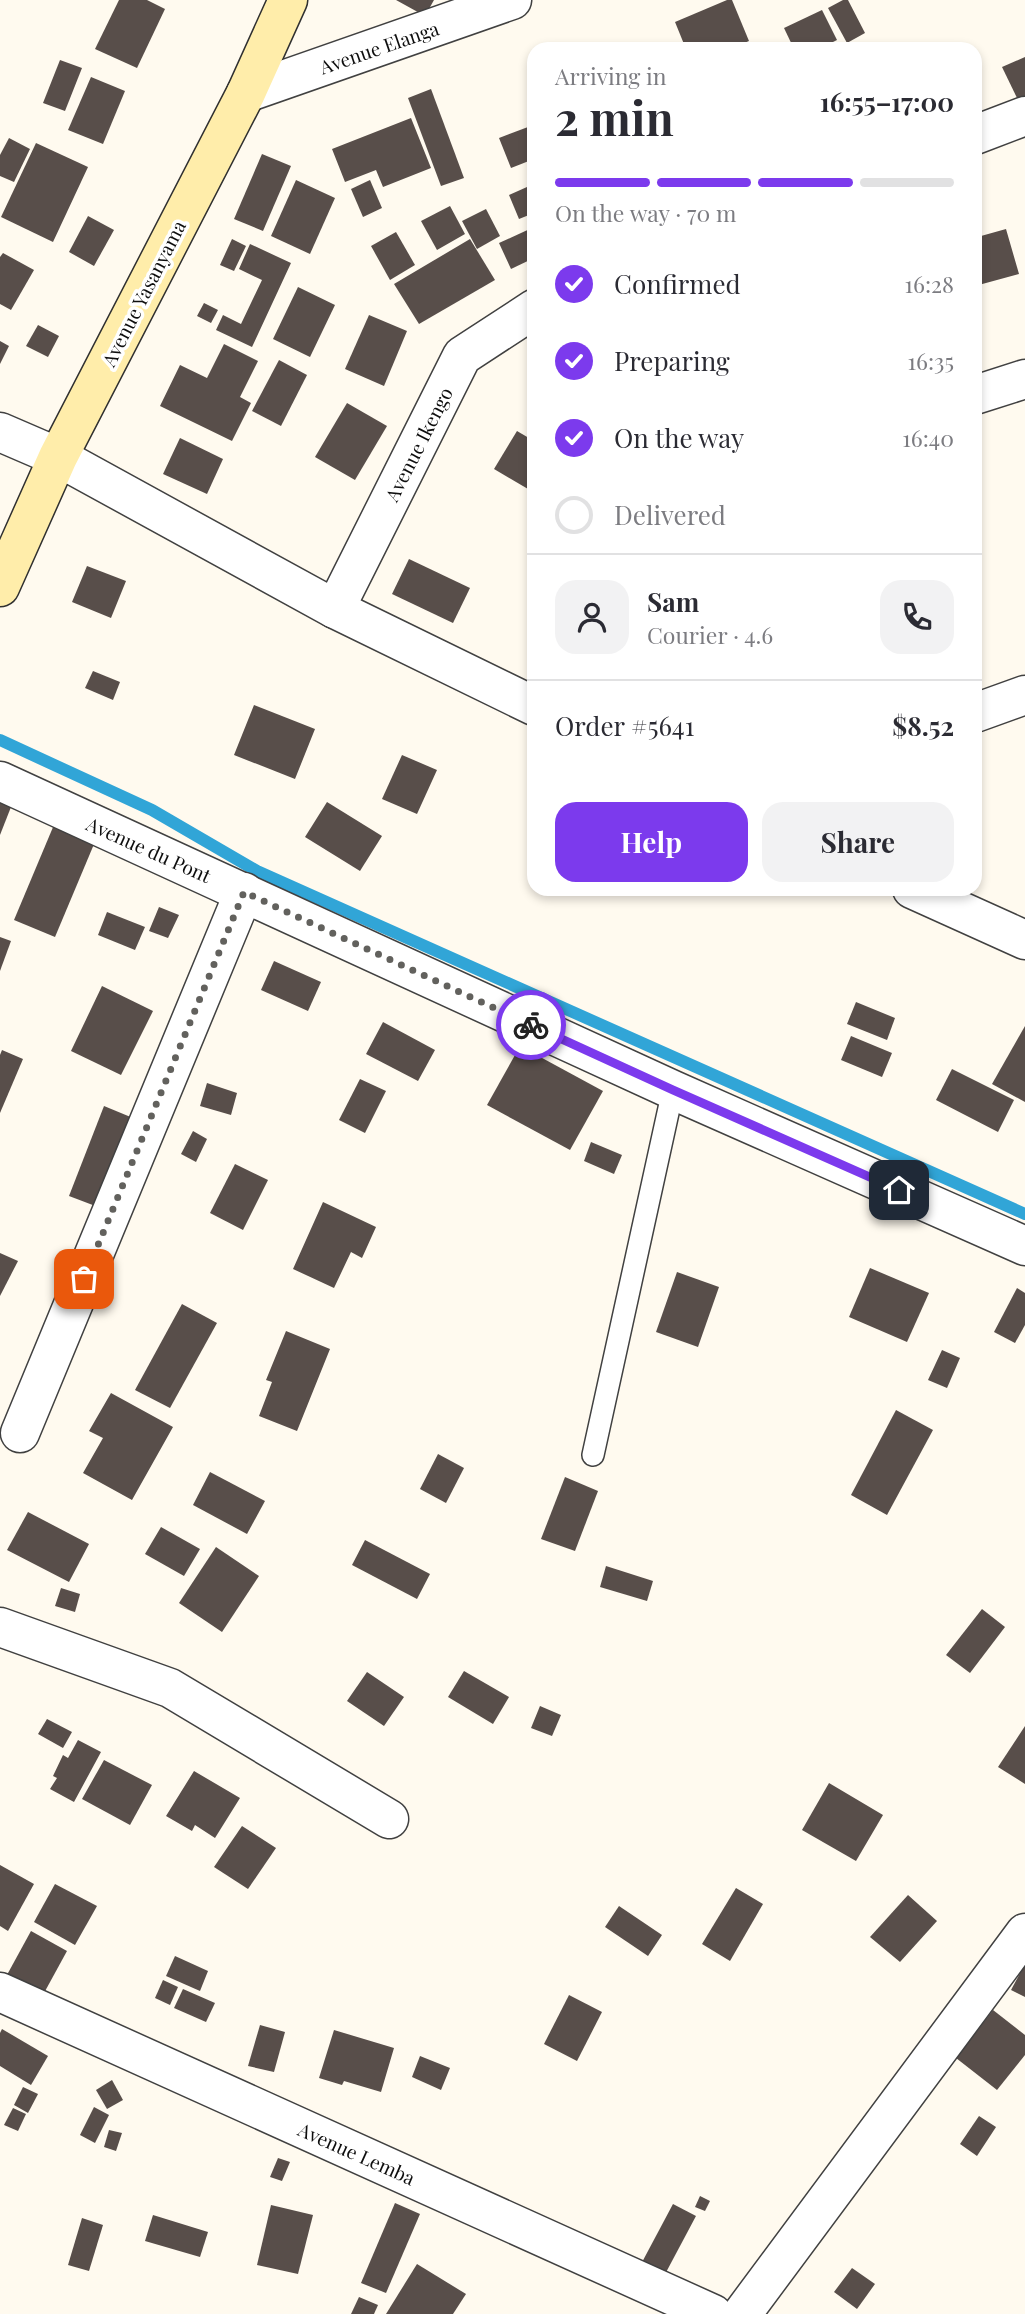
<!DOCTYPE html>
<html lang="en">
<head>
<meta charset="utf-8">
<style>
  body { margin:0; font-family:"Playfair Display",serif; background:#f2f2f3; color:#2b2b33; height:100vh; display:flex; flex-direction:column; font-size:26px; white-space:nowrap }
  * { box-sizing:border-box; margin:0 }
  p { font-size:23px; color:#7c7c81 }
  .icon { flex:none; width:38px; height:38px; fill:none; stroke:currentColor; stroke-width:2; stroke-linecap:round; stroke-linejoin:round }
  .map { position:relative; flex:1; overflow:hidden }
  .side { position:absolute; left:527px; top:42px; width:455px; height:854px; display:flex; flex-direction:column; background:#fff; border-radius:21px; box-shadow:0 4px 10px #0003 }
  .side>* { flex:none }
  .pin { position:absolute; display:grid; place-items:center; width:60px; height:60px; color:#fff; margin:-30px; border-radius:14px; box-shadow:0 4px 10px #0006 }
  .courier { position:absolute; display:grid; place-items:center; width:70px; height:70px; margin:-35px; border:5px solid #7c3aed; border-radius:50%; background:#fff; color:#222; box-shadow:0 2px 9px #0007 }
  .overview em { font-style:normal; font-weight:700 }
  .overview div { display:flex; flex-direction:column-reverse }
  .overview { display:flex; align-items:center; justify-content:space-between; height:119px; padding:0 28px }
  h1 { font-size:46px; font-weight:700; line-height:52px }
  .bar { display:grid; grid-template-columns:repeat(4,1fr); gap:10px 7px; align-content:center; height:84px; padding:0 28px }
  .bar i { height:9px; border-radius:5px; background:#e1e1e2 }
  .bar .selected { background:#7c3aed }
  .bar p { grid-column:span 4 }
  .line { display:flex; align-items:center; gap:18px; padding:0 28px; border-top:2px solid #e1e1e2 }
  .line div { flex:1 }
  .round { display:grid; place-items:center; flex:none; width:74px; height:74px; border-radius:21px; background:#f2f2f3 }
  ol { padding:0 28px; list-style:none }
  li { display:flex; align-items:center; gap:21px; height:77px }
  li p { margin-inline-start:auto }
  li .icon { padding:7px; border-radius:50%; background:#7c3aed; color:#fff; stroke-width:4 }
  li:last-child { color:#7c7c81 }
  li i { width:38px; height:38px; border:4px solid #e1e1e2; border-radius:50% }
  .primary-button { display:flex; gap:14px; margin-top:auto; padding:14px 28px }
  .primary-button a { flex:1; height:80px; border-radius:21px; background:#7c3aed; color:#fff; font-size:28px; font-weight:700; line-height:80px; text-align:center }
  .primary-button a+a { background:#f2f2f3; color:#2b2b33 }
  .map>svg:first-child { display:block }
</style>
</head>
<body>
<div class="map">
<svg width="1025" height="2314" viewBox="0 0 1025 2314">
  <rect width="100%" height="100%" fill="#fffaef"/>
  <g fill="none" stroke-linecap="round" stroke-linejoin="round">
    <polyline stroke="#31a5d7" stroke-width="12" points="0,740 152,810 257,871 1025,1214"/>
  </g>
  <g fill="#584e4a">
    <polygon points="119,0 147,0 165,9 137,68 95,49"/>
    <polygon points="396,0 434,0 425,16"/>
    <polygon points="727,0 732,0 749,41 730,49 686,49 675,22"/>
    <polygon points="843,0 848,0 865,33 847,43 828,8"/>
    <polygon points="822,10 837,40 819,49 794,49 784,28"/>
    <polygon points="1025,57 1025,97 1018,100 1002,67"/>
    <polygon points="60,60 82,68 65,111 43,103"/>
    <polygon points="91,77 125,91 103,144 68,130"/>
    <polygon points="431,89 464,178 441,186 408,98"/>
    <polygon points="411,118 431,168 383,187 376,170 345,182 332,149"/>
    <polygon points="528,127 534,140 534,159 511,168 499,138"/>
    <polygon points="9,138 30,149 14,182 0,176 0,155"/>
    <polygon points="36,143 88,167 53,242 1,217"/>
    <polygon points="262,154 291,166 263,231 234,219"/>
    <polygon points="296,180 335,198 310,254 271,236"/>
    <polygon points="370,180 382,208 363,217 351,189"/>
    <polygon points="527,187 534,202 534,213 519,219 509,195"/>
    <polygon points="450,206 465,234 437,250 421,221"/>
    <polygon points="486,209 500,236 477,249 462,221"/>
    <polygon points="88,216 114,230 94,266 69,252"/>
    <polygon points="534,227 534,258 511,269 499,243"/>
    <polygon points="1006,229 1019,274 975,286 975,232 980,230 981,236"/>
    <polygon points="396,232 415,265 390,280 371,246"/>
    <polygon points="232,239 246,246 234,271 220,265"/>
    <polygon points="470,239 495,280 419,324 394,284"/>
    <polygon points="250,244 291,263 252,347 216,330 223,315 241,324 262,280 239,269"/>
    <polygon points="3,253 34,270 11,310 0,304 0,257"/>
    <polygon points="298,287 335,305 310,357 273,339"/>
    <polygon points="204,303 218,310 211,323 197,316"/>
    <polygon points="369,315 407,331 384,386 345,369"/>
    <polygon points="38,325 59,336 48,357 26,346"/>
    <polygon points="0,341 9,346 0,364"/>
    <polygon points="224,344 258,361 240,397 251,403 232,441 160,406 180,365 207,378"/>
    <polygon points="279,360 307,375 281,426 252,411"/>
    <polygon points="347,403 387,426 355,480 315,457"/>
    <polygon points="517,431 534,441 534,480 528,489 494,469"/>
    <polygon points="180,438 223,459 207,494 163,474"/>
    <polygon points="409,559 470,588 453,623 392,594"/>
    <polygon points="87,566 126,581 111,618 72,602"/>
    <polygon points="93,671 120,682 113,700 85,688"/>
    <polygon points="254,705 315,729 295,779 234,755"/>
    <polygon points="402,755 437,770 417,814 382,799"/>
    <polygon points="0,802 11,807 0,835"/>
    <polygon points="327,802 382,836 360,871 305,837"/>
    <polygon points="56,820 97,837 55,937 14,920"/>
    <polygon points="159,907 179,915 168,938 149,931"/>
    <polygon points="107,912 145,927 135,950 98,935"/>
    <polygon points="0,937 11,941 0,971"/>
    <polygon points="274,961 321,982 308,1011 261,990"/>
    <polygon points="102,986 153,1011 121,1075 71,1051"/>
    <polygon points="856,1002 895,1018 887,1040 847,1024"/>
    <polygon points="383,1022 435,1050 418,1081 366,1054"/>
    <polygon points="1025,1026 1025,1102 992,1084"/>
    <polygon points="851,1036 892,1053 882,1077 841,1060"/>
    <polygon points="520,1046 603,1091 570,1150 487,1105"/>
    <polygon points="2,1050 23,1059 0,1113 0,1055"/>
    <polygon points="952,1069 1014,1100 998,1132 936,1100"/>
    <polygon points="360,1079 386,1091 365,1133 339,1120"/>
    <polygon points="207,1083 237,1093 231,1115 200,1106"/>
    <polygon points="104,1106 133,1118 98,1207 69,1196"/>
    <polygon points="193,1131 207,1139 196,1162 181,1154"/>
    <polygon points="591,1142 622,1155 614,1174 584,1161"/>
    <polygon points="235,1164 268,1180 243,1230 210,1213"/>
    <polygon points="323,1202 376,1227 362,1258 351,1252 334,1288 293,1269"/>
    <polygon points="0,1253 18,1261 0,1296"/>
    <polygon points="870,1268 929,1293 907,1342 849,1317"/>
    <polygon points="677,1272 719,1287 698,1347 656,1332"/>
    <polygon points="1017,1288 1025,1293 1025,1325 1015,1343 994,1332"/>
    <polygon points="182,1304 217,1323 170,1408 135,1390"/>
    <polygon points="286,1331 330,1349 297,1431 259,1416 272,1382 266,1380"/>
    <polygon points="942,1350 960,1358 947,1388 928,1380"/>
    <polygon points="111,1393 173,1427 132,1500 83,1473 103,1438 89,1431"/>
    <polygon points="896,1410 933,1430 887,1515 851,1495"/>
    <polygon points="438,1454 464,1468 446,1503 420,1489"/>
    <polygon points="210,1472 265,1501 247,1534 193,1505"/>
    <polygon points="565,1477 598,1491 575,1551 541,1539"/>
    <polygon points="28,1512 89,1544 69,1582 7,1550"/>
    <polygon points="161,1527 200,1549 184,1576 145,1554"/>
    <polygon points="365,1540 430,1574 417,1599 352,1565"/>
    <polygon points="216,1547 259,1576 222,1632 179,1603"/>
    <polygon points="606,1566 653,1581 647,1601 600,1587"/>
    <polygon points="61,1588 80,1594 75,1612 55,1606"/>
    <polygon points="982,1609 1005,1627 970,1673 946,1655"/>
    <polygon points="464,1671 509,1697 493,1724 448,1697"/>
    <polygon points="367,1672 404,1697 384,1726 347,1701"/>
    <polygon points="540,1706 561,1715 552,1736 531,1728"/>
    <polygon points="47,1719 72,1732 63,1748 38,1734"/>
    <polygon points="1025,1726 1025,1784 998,1767"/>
    <polygon points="78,1740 101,1752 74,1802 50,1789 57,1778 53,1776 63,1755 68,1758"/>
    <polygon points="104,1760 152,1785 130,1825 82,1799"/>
    <polygon points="194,1771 240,1798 215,1838 195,1825 192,1831 166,1816"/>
    <polygon points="829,1783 883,1815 856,1861 802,1830"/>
    <polygon points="242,1826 276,1848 248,1889 214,1867"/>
    <polygon points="0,1865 34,1884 8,1931 0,1926"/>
    <polygon points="55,1884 97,1906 75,1945 34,1922"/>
    <polygon points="736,1888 763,1904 730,1961 702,1944"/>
    <polygon points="908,1895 937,1921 900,1962 870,1937"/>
    <polygon points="619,1906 662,1935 648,1956 605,1927"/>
    <polygon points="31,1931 67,1951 38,2004 2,1984"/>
    <polygon points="175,1956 208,1971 200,1991 166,1976"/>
    <polygon points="1025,1964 1025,1997 1011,1990"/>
    <polygon points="163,1980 178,1987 170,2005 155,1998"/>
    <polygon points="183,1989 215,2003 206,2022 174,2008"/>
    <polygon points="569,1995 602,2012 577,2061 544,2044"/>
    <polygon points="993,2010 1025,2035 1025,2055 997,2090 956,2058"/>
    <polygon points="260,2025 285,2032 274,2072 248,2066"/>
    <polygon points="2,2029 48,2056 31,2085 0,2066 0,2033"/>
    <polygon points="334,2030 394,2048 381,2092 344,2081 342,2085 319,2078"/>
    <polygon points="420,2056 450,2068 441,2090 412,2077"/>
    <polygon points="112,2080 123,2100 107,2109 96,2090"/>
    <polygon points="23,2087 38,2094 28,2113 14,2105"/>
    <polygon points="94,2107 109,2115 95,2143 80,2135"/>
    <polygon points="13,2108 26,2114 18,2131 4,2125"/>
    <polygon points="979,2116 996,2127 977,2156 960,2144"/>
    <polygon points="109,2130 122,2133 116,2151 104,2147"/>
    <polygon points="278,2158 290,2162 282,2181 270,2177"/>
    <polygon points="700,2196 710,2201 705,2211 695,2207"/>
    <polygon points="395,2203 420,2214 386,2293 361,2283"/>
    <polygon points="673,2204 696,2216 663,2278 640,2266"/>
    <polygon points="271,2205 313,2215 298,2274 257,2265"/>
    <polygon points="153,2215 208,2232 200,2257 145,2241"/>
    <polygon points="82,2218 103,2225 89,2271 68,2265"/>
    <polygon points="417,2264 466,2294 453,2314 386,2314"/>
    <polygon points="852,2268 875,2284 857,2309 834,2292"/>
    <polygon points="359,2297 378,2305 374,2314 351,2314"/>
  </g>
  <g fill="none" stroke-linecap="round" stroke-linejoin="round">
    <g stroke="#414141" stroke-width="24">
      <polyline id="lane" points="593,1455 673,1090"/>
    </g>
    <g stroke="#414141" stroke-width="41">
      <g id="street">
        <polyline points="246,93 512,0"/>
        <polyline points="975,135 1025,116"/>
        <polyline points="975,395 1025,379"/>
        <polyline points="0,432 58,457 335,609 534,706"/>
        <polyline points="335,609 462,356 534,309"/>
        <polyline points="975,713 1025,695"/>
        <polyline points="0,781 673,1090 1025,1246"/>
        <polyline points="912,889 1025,940"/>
        <polyline points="20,1433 244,892"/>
        <polyline points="0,1627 170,1688 389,1819"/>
        <polyline points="0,1992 713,2314"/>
        <polyline points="742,2314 1025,1933"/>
      </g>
    </g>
    <g stroke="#303030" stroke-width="41">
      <polyline id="secondary" points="0,587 58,457 246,93 288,0"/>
    </g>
    <use href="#lane" stroke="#fff" stroke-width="21"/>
    <use href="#street" stroke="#fff" stroke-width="38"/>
    <use href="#secondary" stroke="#ffedaa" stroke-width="38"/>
  </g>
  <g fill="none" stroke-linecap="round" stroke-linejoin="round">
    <polyline stroke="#62615d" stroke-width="7" stroke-dasharray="0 12.6" points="84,1279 244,892 531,1025"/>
    <polyline stroke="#7c3aed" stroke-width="9" points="531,1025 673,1090 899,1190"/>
  </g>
  <g text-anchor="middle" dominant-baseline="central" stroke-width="7" stroke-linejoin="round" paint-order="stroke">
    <g font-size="19" fill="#0e0e0e" stroke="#fff">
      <text transform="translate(379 47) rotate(-19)">Avenue Elanga</text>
      <text transform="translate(143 293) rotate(-63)">Avenue Yasanyama</text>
      <text transform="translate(418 444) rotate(-63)">Avenue Ikengo</text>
      <text transform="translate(149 849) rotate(24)">Avenue du Pont</text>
      <text transform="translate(357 2153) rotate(24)">Avenue Lemba</text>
    </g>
  </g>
</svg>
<div class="pin" style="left:84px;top:1279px;background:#ea580c"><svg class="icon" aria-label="bag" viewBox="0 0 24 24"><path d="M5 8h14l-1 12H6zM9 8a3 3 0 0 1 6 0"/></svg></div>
<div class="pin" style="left:899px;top:1190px;background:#1f2937"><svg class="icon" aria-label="home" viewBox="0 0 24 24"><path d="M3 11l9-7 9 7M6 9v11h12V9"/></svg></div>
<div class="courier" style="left:531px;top:1025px"><svg class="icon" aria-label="bike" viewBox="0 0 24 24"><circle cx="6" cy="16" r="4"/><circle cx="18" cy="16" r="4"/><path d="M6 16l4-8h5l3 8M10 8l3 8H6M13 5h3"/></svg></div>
<section class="side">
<div class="overview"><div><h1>2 min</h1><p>Arriving in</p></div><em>16:55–17:00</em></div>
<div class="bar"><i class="selected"></i><i class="selected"></i><i class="selected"></i><i></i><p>On the way · 70 m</p></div>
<ol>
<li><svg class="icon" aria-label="check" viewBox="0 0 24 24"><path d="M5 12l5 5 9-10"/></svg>Confirmed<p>16:28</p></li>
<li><svg class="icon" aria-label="check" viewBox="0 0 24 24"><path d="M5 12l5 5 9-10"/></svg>Preparing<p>16:35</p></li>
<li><svg class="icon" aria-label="check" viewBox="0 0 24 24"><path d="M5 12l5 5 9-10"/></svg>On the way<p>16:40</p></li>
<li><i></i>Delivered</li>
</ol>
<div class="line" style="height:126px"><a class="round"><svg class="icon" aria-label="person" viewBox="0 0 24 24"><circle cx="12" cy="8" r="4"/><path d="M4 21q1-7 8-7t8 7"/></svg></a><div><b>Sam</b><p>Courier · 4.6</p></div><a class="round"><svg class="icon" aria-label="phone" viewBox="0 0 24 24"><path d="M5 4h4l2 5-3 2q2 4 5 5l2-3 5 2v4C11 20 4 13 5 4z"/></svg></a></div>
<div class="line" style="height:91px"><div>Order #5641</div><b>$8.52</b></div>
<div class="primary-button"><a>Help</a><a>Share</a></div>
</section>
</div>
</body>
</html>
